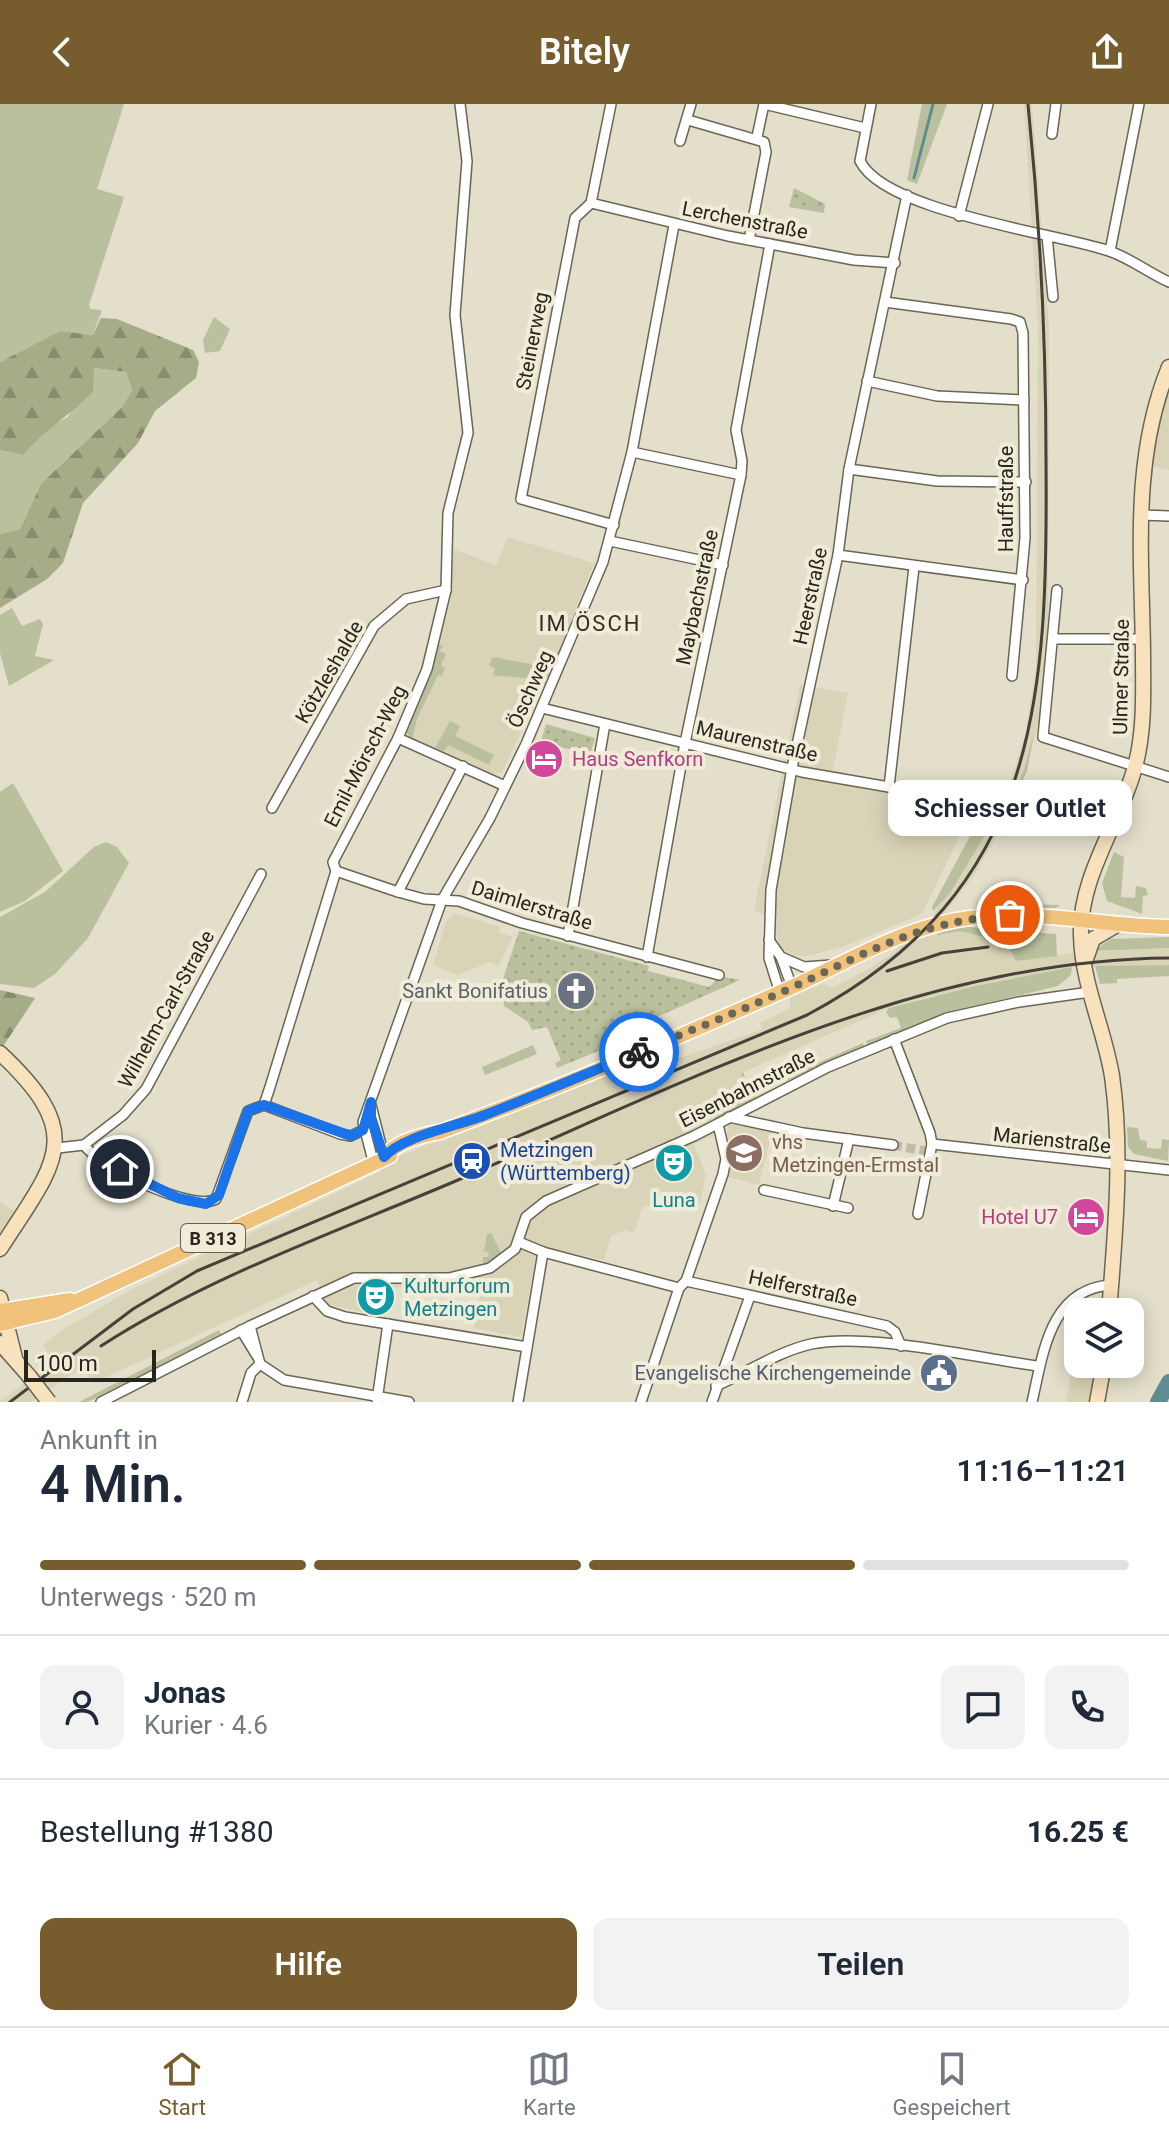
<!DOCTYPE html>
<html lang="de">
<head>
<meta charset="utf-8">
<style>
  body { margin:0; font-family:Roboto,sans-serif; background:#f2f2f3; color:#1f2937; height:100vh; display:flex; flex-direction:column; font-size:30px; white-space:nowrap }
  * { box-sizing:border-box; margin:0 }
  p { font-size:26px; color:#747a83 }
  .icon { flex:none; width:44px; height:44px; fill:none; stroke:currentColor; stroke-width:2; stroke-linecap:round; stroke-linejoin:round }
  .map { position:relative; height:1298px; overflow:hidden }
  .drawer { display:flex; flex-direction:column; background:#fff; flex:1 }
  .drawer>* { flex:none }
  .fabs { position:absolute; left:1064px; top:1194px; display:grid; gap:16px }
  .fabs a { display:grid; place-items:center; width:80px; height:80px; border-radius:16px; background:#fff; box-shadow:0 4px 20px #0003; font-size:40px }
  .scale { position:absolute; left:24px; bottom:20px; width:132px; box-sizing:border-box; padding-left:8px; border:4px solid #27251e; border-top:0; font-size:22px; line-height:28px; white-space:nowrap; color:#27251e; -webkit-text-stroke:6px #f0ecd7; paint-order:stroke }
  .pin { position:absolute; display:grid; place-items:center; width:68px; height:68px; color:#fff; margin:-34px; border:4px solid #fff; border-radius:50%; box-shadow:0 2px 8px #0007 }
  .courier { position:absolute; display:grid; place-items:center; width:80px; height:80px; margin:-40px; border:6px solid #1a73e8; border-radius:50%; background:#fff; color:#222; box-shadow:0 2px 10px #0007 }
  .bubble { position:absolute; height:56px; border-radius:16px; background:#fff; box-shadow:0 4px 20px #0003; font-size:26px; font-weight:600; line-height:56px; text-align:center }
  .summary em { font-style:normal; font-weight:600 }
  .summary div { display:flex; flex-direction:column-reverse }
  .summary { display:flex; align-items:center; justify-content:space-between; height:136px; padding:0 40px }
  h1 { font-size:52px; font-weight:600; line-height:60px }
  .bar { display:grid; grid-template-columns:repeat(4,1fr); gap:12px 8px; align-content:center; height:96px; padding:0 40px }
  .bar i { height:10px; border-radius:6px; background:#e0e1e3 }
  .bar .current { background:#775c2e }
  .bar p { grid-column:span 4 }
  .line { display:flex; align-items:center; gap:20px; padding:0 40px; border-top:2px solid #e0e1e3 }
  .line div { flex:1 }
  .round { display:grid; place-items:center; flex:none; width:84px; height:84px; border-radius:16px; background:#f2f2f3 }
  .action { display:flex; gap:16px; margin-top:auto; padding:16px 40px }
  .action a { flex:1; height:92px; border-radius:16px; background:#775c2e; color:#fff; font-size:32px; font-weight:600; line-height:92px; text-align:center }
  .action a+a { background:#f2f2f3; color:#1f2937 }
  header { display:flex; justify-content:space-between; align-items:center; height:104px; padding:0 40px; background:#775c2e; color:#fff; font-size:36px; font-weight:600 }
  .tab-bar { display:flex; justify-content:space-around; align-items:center; height:112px; border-top:2px solid #e0e1e3; background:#fff; font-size:22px; color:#747a83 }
  .tab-bar a { display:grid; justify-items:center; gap:4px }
  .tab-bar .current { color:#775c2e }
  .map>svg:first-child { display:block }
</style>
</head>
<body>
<header><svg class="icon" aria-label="back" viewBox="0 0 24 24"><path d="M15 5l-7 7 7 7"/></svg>Bitely<svg class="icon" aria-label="share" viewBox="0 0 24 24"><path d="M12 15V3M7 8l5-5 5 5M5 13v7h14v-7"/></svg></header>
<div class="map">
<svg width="1169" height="1298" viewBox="0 0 1169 1298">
  <defs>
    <pattern id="forest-firs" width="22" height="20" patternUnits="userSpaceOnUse" patternTransform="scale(2)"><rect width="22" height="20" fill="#a6ac87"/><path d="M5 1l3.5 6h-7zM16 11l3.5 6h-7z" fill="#878c6e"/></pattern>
    <pattern id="park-dots" width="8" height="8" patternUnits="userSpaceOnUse" patternTransform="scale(2)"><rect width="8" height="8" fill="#bac09d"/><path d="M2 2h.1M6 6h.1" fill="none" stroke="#a0a587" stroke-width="1.8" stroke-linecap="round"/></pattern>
  </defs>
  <rect width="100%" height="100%" fill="#e3dfca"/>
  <g fill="#d9d3b7">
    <polygon points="1024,0 1032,0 1049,222 1048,520 1043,601 1026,667 1008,712 975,770 930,828 937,826 939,831 961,827 1007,839 1016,857 1071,849 1169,844 1169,861 1072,863 928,893 889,904 741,969 750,993 713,1011 718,1029 694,1040 706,1071 700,1100 681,1096 643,1102 634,1129 625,1126 611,1132 604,1156 538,1142 521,1233 474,1224 481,1181 439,1185 388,1183 381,1212 325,1200 317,1176 93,1279 83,1262 32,1298 0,1298 53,1257 43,1241 59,1228 132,1185 380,1068 378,1061 519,1003 656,948 662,960 761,926 760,919 790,904 790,894 822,880 832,884 872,863 893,849 932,812 1001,707 1025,632 1036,565 1038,223"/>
    <polygon points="1169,280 1169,366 1152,362"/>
    <polygon points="508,433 594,459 552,564 506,660 502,668 489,671 404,631 432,567 451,495 453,445 496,461"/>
    <polygon points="800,581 848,589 833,666 937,693 935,708 954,716 962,727 922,810 845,842 808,852 794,852 780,842 773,816 754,806"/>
    <polygon points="454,809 500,823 499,828 513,833 498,862 490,858 457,871 433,861 446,817"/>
    <polygon points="732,1018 773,1024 759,1081 725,1072 728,1022"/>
    <polygon points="0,1098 16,1108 0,1131"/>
    <polygon points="1071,1269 1094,1275 1089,1298 1066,1298"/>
  </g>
  <g fill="#bac09d">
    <polygon points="0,0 124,0 97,85 124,93 89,201 90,205 102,206 93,231 60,227 0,258"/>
    <polygon points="922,0 947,0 917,80 907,76"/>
    <polygon points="214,213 230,225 220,247 205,249 203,236"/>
    <polygon points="94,264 126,268 132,286 122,303 41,380 20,425 0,430 0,346 23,351 45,325 68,313"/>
    <polygon points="12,504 22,522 40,515 43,520 35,552 54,556 9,582 0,549 0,511"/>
    <polygon points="438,541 443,541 440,547 446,550 441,561 445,564 442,572 438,571 417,615 412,635 406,628 408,622 432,567"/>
    <polygon points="493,553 546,563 552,564 544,582 531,580 532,575 493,571 495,565 489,561"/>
    <polygon points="450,617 460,622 455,632 494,651 489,661 448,641 444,647 435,644"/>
    <polygon points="1034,629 1027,667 996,735 1024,666"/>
    <polygon points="13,679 63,767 25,797 0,808 0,688"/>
    <polygon points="996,713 950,789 933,807 932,803 975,723"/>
    <polygon points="106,738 117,743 129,759 88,834 55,870 34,884 0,880 0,813 45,788 94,743"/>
    <polygon points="1114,748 1124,753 1121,793 1135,794 1136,782 1146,784 1148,791 1143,792 1142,810 1107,797 1102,779"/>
    <polygon points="1000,800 1060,801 1056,804 974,803"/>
    <polygon points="956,822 1056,830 1057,852 1016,857 1007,839 961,827 938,831 937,826"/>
    <polygon points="1169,833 1169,844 1094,847 1110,835"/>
    <polygon points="1169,861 1169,872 1117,875 1117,879 1100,880 1095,862"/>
    <polygon points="1072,863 1071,871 1058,882 946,909 868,942 866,937 901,924 897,913 890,914 886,908 889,904 976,882"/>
    <polygon points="863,939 864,942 786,977 782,975"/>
    <polygon points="533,941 537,950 485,971 482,963"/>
    <polygon points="743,968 750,987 765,981 767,986 715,1018 714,1011 749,993 741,969"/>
    <polygon points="1127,1023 1138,1024 1140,1036 1147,1037 1147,1044 1161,1045 1162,1035 1169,1036 1168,1057 1134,1050 1128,1043"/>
    <polygon points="491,1129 502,1151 483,1163 483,1153 488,1153 489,1148 484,1147 487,1130"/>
    <polygon points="219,1226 221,1230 88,1298 79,1298"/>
  </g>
  <g fill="url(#forest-firs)">
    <path d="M101,214L117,215L193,246L199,258L196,274L155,307L138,339L83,399L63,459L47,475L0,504V430L20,425L41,380L122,303L132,286L126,268L94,264L93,288C70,311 44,326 23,351L0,346V258L60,227L93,231Z"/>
    <polygon points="0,886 35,894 2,944 0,942"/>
  </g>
  <g fill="url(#park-dots)">
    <polygon points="794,84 825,100 824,109 789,103"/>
    <polygon points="546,620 595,634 590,651 541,637"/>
    <polygon points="519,827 649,862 648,867 709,883 720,872 740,876 657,913 652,925 557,964 555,959 561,956 547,923 532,926 528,918 504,902 502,878"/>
  </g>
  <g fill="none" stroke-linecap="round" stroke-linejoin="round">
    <polyline stroke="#5d8d91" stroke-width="3" points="914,74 933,0"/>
    <polyline stroke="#5d8d91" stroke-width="16" points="1158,1298 1169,1278"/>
    <polyline stroke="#bdbaa8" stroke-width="9" stroke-dasharray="9 4.5" stroke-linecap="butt" points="893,1041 930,1048"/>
    <g stroke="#6a6654" stroke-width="12">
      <g id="street">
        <path d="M871,0L860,57C885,108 1056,129 1109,147C1130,154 1149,169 1169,178"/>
        <polyline points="688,16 764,38 766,48 749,136"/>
        <polyline points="1052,30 1056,0"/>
        <polyline points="757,33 764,0 865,24"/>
        <polyline points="680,37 691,0"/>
        <polyline points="591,99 575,114 521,395 614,421"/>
        <polyline points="591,99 728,132 854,156 895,159"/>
        <polyline points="591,99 611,0"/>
        <polyline points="959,112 988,0"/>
        <polyline points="1047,132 1053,193"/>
        <polyline points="1110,147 1139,0"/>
        <polyline points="885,198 1011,215 1020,218 1023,229 1025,434 1012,572"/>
        <polyline points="867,277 937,292 1024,296"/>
        <polyline points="632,348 741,371"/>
        <polyline points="849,365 937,377 1026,378"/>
        <polyline points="1141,411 1169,412"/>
        <polyline points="610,437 723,461"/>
        <polyline points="838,451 1023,476"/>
        <polyline points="1057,486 1043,633 1169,673"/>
        <polyline points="1054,535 1143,535"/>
        <polyline points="542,604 802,668 889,683 964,706"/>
        <polyline points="398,634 505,682"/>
        <polyline points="889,683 914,463"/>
        <polyline points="272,704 374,522 406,495 446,486"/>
        <polyline points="336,767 398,788 424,795 459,797 522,819 719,871"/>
        <polyline points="398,788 463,662"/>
        <polyline points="568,832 605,620"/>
        <polyline points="769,836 781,853 792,883"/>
        <polyline points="647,853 685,639 741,371 742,357 736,326 770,140"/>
        <polyline points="781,853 804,863 832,861"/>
        <polyline points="780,889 769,854 771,786 792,664 838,451 849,365 907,91"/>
        <polyline points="894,935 930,1029 932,1040 918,1110"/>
        <polyline points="264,1001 340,1030 351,1032 363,1026"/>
        <polyline points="371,1001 384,1053"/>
        <polyline points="729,1013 803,1029 893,1041"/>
        <polyline points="932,1040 1169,1066"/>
        <path d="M84,1041C99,1062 193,1109 216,1095L248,1007L264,1001L270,983L336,767L333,758L398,634L427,565L446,486L448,409L468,329L455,211L467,57L460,0"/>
        <polyline points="84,1041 123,1011 146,985 261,770"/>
        <polyline points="57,1044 84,1041"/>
        <polyline points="373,1057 363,1018 442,796 490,714 526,640 603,458 632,348 674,121"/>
        <polyline points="764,1086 848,1104"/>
        <polyline points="833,1102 849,1035"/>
        <polyline points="519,1138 543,1148 679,1184"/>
        <polyline points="686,1177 887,1222 895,1228 901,1242"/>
        <polyline points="313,1192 327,1207 345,1213 527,1243"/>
        <polyline points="241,1226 257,1252"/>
        <polyline points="260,1260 284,1276 409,1298"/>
        <path d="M716,1282C748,1268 777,1248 811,1240C866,1228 978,1254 1037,1262"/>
        <polyline points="377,1296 388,1220"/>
        <polyline points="101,1298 250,1222 354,1174 449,1174 490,1164 515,1145 526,1113 546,1097 694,1032 828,963 947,914 1019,898 1090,888"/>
        <polyline points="242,1298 251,1269 260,1260 250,1222"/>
        <polyline points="518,1298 543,1148"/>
        <polyline points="641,1298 679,1184 686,1177 723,1070 726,1055 718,1020"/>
        <polyline points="712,1298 750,1192"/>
        <path d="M1032,1298C1043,1251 1049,1185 1111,1181"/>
      </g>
    </g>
    <g stroke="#6a6654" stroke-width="17">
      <g id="secondary">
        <polyline points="1086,855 1093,835 1115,822"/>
        <path d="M0,949C88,1031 56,1058 0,1145"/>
        <polyline points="0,1194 15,1254"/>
        <path d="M1109,1208C1115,1131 1123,1049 1112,972C1104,924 1082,880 1081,831C1079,771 1122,716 1136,659C1145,623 1143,586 1143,550C1142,453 1131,356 1169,263"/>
        <polyline points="0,1239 29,1272"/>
        <polyline points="1097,1298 1104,1260"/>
      </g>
    </g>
    <g stroke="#fff" stroke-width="17">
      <g id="primary">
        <path d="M384,1053C396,1038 422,1031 440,1028C556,985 670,937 783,887C845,860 901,823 969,814C1035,805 1102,822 1169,823"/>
        <polyline points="0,1207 70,1196"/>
        <polyline points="0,1220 55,1207 390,1052"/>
      </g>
    </g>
    <use href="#street" stroke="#fff" stroke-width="9"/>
    <use href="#secondary" stroke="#f8e1bd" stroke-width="14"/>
    <use href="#primary" stroke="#f1c27b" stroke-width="14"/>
    <g stroke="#444239" stroke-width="3">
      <polyline points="887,867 942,849 988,843"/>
      <path d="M101,1242C211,1171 339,1127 458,1076C686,979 916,856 1169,854"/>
      <path d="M10,1298L133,1205L197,1167L807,911C1041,787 1048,591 1046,356C1046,237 1040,118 1028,0"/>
    </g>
    <g stroke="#6a6654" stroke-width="17" stroke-linecap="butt">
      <polyline id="secondary-bridge" points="29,1272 49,1298"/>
    </g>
    <use href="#secondary-bridge" stroke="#f8e1bd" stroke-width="14"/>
  </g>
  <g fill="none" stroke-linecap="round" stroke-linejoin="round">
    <path stroke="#69665a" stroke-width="8" stroke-dasharray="0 14.4" d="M639,948C689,927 741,907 791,884C871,847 919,817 1010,811"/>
    <path stroke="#1a73e8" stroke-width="10" d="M120,1065L178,1094L206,1100L219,1091L248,1007L264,1001L351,1032L363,1026L371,998V1013L384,1053C402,1032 458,1022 485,1011C537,991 588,969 639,948"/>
  </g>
  <defs>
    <g id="hotel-disc" transform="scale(2)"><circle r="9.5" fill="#d1479c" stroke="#f0ecd7"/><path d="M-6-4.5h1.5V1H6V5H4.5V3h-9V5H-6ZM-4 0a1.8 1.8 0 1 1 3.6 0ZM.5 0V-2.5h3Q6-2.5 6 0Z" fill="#fff"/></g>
    <g id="church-disc" transform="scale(2)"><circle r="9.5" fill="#6b7280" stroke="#f0ecd7"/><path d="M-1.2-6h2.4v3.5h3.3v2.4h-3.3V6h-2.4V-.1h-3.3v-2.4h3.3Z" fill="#fff"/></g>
    <g id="university-disc" transform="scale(2)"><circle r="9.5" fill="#8d6e63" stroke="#f0ecd7"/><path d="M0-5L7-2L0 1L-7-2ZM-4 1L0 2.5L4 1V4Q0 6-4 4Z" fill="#fff"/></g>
    <g id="station-disc" transform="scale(2)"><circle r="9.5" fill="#1a4fb4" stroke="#f0ecd7"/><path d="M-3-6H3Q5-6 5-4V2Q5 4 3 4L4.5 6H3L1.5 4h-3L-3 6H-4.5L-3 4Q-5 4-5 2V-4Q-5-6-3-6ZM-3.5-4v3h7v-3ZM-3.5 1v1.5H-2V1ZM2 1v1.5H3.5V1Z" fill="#fff"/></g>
    <g id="theatre-disc" transform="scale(2)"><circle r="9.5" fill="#0f9aa8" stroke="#f0ecd7"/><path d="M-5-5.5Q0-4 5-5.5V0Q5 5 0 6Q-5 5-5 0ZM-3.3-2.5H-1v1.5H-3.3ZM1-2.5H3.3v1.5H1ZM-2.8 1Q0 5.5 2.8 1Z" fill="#fff"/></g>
    <g id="civic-disc" transform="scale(2)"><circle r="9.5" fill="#5c6f8a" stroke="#f0ecd7"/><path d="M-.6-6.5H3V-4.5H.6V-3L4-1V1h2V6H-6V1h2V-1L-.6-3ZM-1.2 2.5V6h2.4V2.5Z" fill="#fff"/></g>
  </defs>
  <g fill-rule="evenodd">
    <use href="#hotel-disc" x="544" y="655"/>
    <use href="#church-disc" x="576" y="887"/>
    <use href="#university-disc" x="744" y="1049"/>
    <use href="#station-disc" x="472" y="1057"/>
    <use href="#theatre-disc" x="674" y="1059"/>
    <use href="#hotel-disc" x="1086" y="1113"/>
    <use href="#theatre-disc" x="376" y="1193"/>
    <use href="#civic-disc" x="939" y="1269"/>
  </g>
  <g text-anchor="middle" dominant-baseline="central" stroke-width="8" stroke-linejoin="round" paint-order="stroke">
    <rect fill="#f0ecd7" stroke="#636156" stroke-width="2" x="181" y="1120" width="64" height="28" rx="6"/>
    <g font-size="18" font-weight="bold" fill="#27251e">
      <text x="213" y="1134">B 313</text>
    </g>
    <g font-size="20" fill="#27251e" stroke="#f0ecd7">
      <text transform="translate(745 116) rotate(11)">Lerchenstraße</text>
      <text transform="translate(532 237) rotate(-79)">Steinerweg</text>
      <text transform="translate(1006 395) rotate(-90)">Hauffstraße</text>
      <text transform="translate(810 492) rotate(-78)">Heerstraße</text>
      <text transform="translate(697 493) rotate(-78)">Maybachstraße</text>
      <text transform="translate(329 568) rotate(-60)">Kötzleshalde</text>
      <text transform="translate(1121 573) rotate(-89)">Ulmer Straße</text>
      <text transform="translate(530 585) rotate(-66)">Öschweg</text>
      <text transform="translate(757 637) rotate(13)">Maurenstraße</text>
      <text transform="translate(365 652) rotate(-63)">Emil-Mörsch-Weg</text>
      <text transform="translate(532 801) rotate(17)">Daimlerstraße</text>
      <text transform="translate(166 905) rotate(-61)">Wilhelm-Carl-Straße</text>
      <text transform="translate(747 984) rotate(-27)">Eisenbahnstraße</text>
      <text transform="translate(1052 1036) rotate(6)">Marienstraße</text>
      <text transform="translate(803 1184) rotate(12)">Helferstraße</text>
    </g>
    <g font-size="20" fill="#b23c85" stroke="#f0ecd7" text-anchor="start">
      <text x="572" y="655">Haus Senfkorn</text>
      <text x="1058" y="1113" text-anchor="end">Hotel U7</text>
    </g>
    <g font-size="20" fill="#5b616d" stroke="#f0ecd7" text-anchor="end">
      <text x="548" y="887">Sankt Bonifatius</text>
    </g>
    <g font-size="20" fill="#785e54" stroke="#f0ecd7" text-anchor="start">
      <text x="772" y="1038">vhs<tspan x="772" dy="23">Metzingen-Ermstal</tspan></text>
    </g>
    <g font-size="20" fill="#164399" stroke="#f0ecd7" text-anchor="start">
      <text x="500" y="1046">Metzingen<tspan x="500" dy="23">(Württemberg)</tspan></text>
    </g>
    <g font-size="20" fill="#0d838f" stroke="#f0ecd7">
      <text x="674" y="1096">Luna</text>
      <text x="404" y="1182" text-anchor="start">Kulturforum<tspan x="404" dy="23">Metzingen</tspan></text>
    </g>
    <g font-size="20" fill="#4e5e75" stroke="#f0ecd7" text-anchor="end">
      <text x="911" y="1269">Evangelische Kirchengemeinde</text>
    </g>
    <g font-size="22" letter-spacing="2" fill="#332f1e" stroke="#f0ecd7">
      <text x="590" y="519">IM ÖSCH</text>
    </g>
  </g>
</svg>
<div class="fabs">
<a><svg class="icon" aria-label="layers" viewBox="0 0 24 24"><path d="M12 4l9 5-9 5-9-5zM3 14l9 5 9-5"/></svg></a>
</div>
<div class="scale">100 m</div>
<div class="pin" style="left:1010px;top:811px;background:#ea580c"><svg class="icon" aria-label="bag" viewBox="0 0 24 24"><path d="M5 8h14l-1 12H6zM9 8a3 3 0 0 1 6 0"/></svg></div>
<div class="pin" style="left:120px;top:1065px;background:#1f2937"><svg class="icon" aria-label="home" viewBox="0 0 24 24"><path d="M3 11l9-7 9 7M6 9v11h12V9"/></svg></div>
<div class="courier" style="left:639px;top:948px"><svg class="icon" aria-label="bike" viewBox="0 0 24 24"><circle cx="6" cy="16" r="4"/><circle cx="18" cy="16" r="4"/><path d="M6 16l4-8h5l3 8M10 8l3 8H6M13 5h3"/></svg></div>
<div class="bubble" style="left:888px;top:676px;width:244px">Schiesser Outlet</div>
</div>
<section class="drawer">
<div class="summary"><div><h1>4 Min.</h1><p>Ankunft in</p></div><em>11:16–11:21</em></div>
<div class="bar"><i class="current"></i><i class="current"></i><i class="current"></i><i></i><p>Unterwegs · 520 m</p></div>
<div class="line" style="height:144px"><a class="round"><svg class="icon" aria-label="person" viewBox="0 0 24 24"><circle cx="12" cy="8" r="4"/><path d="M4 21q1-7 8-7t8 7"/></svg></a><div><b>Jonas</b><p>Kurier · 4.6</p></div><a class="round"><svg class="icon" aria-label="chat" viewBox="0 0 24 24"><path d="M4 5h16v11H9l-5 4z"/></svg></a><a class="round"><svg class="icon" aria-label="phone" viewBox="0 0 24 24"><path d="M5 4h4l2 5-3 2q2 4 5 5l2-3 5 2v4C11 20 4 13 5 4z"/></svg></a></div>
<div class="line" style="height:104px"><div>Bestellung #1380</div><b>16.25 €</b></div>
<div class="action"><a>Hilfe</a><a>Teilen</a></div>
</section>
<nav class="tab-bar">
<a class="current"><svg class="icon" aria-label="home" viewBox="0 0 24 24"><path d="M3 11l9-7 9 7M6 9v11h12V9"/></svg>Start</a>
<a><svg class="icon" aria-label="map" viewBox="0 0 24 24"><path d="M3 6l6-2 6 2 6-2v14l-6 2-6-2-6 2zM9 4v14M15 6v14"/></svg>Karte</a>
<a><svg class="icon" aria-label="saved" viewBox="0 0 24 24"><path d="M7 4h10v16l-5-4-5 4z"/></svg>Gespeichert</a>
</nav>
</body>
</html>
